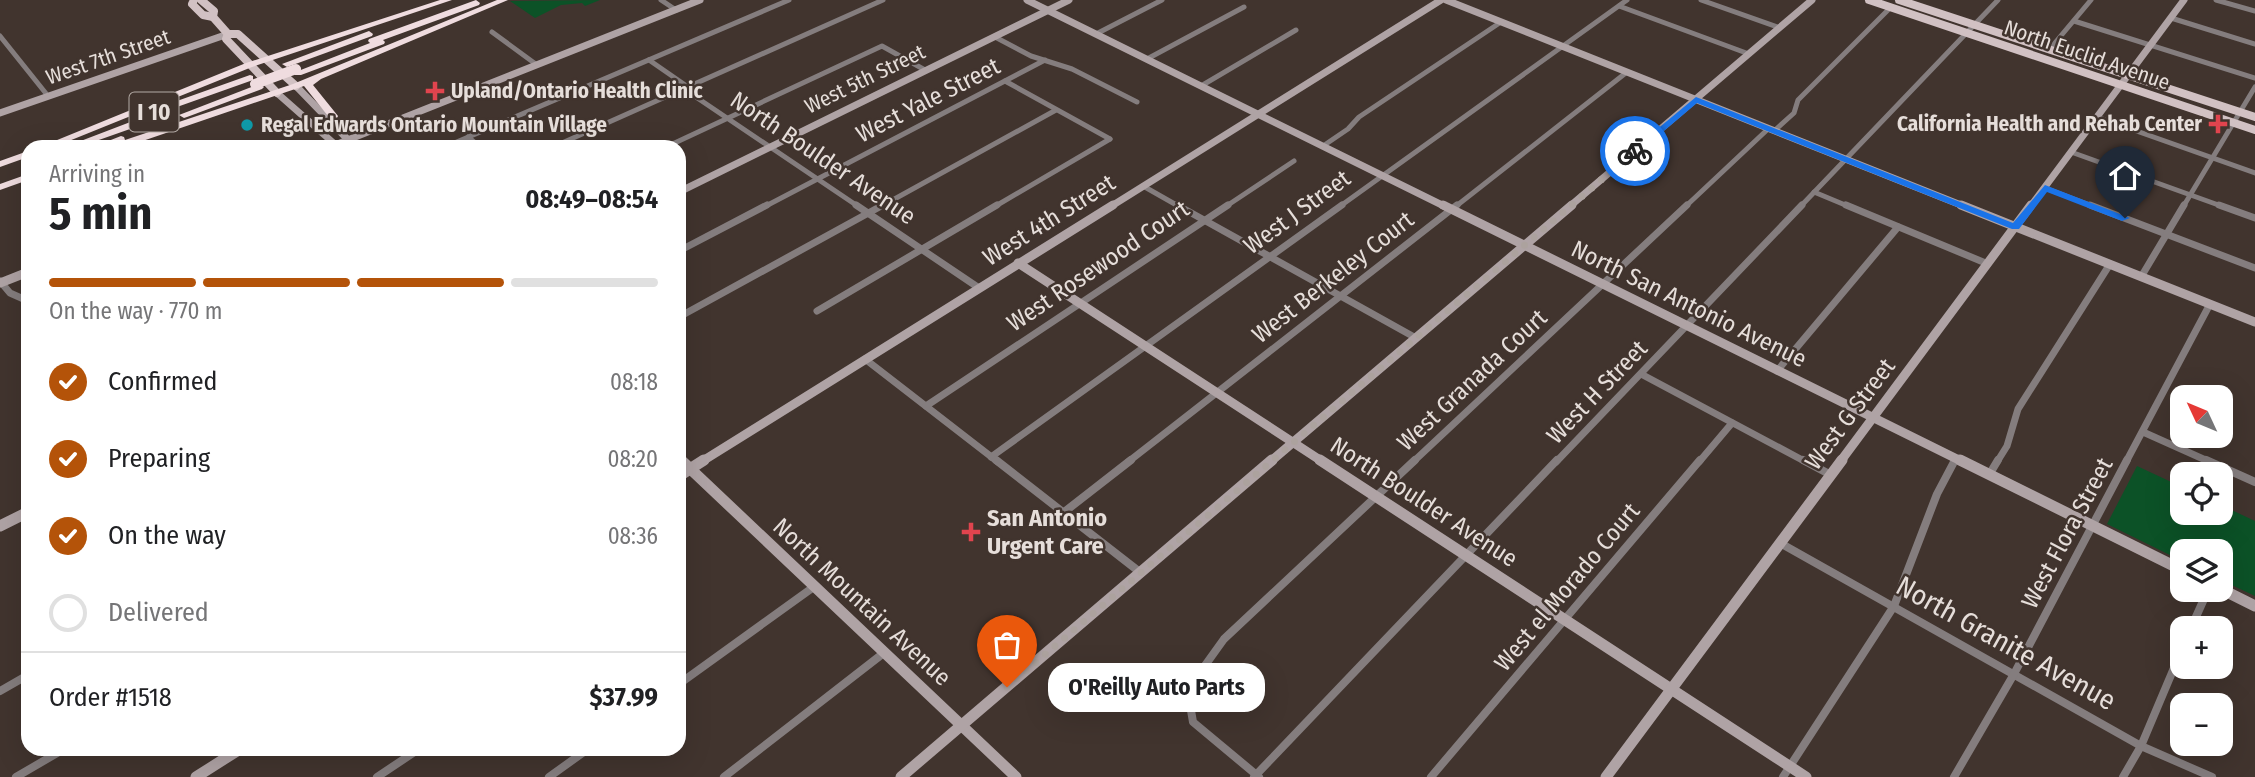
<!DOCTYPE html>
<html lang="en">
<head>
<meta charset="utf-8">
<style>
  body { margin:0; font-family:"Fira Sans Condensed",sans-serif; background:#f6f6f6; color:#202124; height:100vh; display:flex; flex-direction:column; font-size:26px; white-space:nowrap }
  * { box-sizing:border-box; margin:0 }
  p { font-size:23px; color:#757577 }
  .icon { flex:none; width:38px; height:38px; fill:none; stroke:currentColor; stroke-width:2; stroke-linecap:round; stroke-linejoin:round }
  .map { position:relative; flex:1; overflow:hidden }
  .drawer { position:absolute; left:21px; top:140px; width:665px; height:616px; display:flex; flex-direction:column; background:#fff; border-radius:21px; box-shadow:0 7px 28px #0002 }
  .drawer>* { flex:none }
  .needle { width:46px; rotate:314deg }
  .fabs { position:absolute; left:2170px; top:385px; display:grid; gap:14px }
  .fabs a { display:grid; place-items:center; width:63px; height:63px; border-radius:14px; background:#fff; box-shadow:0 7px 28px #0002; font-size:35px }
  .pin { position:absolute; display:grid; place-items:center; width:60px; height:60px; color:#fff; margin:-72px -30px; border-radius:50% 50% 50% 0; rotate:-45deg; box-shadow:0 0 7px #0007 }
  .pin .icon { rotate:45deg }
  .courier { position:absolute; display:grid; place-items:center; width:70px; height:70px; margin:-35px; border:5px solid #1a73e8; border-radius:50%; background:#fff; color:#222; box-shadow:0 2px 9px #0007 }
  .bubble { position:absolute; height:49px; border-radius:21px; background:#fff; box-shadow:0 7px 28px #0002; font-size:23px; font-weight:700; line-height:49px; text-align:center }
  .summary em { font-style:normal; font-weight:700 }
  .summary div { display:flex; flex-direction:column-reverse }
  .summary { display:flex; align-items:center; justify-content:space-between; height:119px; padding:0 28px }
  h1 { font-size:46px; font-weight:700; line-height:52px }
  .bar { display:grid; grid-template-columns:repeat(4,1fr); gap:10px 7px; align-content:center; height:84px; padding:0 28px }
  .bar i { height:9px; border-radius:5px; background:#e0e0e0 }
  .bar .active { background:#b45309 }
  .bar p { grid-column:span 4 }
  .line { display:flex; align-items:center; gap:18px; padding:0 28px; border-top:2px solid #e0e0e0 }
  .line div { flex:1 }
  ol { padding:0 28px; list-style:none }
  li { display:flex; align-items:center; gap:21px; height:77px }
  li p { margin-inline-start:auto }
  li .icon { padding:7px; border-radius:50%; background:#b45309; color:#fff; stroke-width:4 }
  li:last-child { color:#757577 }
  li i { width:38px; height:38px; border:4px solid #e0e0e0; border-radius:50% }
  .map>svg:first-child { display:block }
</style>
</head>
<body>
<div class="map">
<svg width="2255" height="777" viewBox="0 0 2255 777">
  <rect width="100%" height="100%" fill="#41342e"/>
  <g fill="#0c5227">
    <polygon points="600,0 585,6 582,3 561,5 535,18 510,1"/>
    <polygon points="2137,466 2182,487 2182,513 2221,513 2221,505 2255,521 2255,596 2221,580 2221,551 2182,551 2182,561 2107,524"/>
  </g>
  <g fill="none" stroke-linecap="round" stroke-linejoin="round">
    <g stroke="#847d7e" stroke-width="5">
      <polyline points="661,0 676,10"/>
      <polyline points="1701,0 1780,28"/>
      <polyline points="2216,0 2255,11"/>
      <polyline points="1619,6 1749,54"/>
      <polyline points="2171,18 2255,44"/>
      <polyline points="2074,21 2255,78"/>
      <polyline points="492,32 537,65"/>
      <polyline points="1096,34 1162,0"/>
      <polyline points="0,36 48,96"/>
      <polyline points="995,37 1031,56 1072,69 1137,102"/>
      <polyline points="2049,50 2091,0"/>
      <polyline points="1147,59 1244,7"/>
      <polyline points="649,60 688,87 687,91 859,207"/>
      <polyline points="1005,81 1110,139"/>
      <polyline points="1201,86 1296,30"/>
      <polyline points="2097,117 2255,173"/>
      <polyline points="1774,131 1794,113 1798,100 1891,7"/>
      <polyline points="468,137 480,147"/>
      <polyline points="1323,146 1348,129 1359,117 1501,22"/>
      <polyline points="445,147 789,0"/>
      <polyline points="553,147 883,0"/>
      <polyline points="666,147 882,46 925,70"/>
      <polyline points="2071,152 2224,207"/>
      <polyline points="1143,186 1180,207"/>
      <polyline points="2045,188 2095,207"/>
      <polyline points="1814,192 1850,207"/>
      <polyline points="764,207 1045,60"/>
      <polyline points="880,207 1056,110"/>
      <polyline points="994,207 1110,139"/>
      <polyline points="1225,207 1294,161"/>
      <polyline points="1339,207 1627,0"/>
      <polyline points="1455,207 1627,72"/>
      <polyline points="1685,207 1768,129"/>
      <polyline points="1800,207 1998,0"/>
      <polyline points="2183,207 2255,87"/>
    </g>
    <g stroke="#847d7e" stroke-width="7">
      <polyline points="856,205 979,288"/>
      <polyline points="1177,205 1416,338"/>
      <polyline points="1846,205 1988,264"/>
      <polyline points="2090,205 2255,268"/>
      <polyline points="2219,205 2255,218"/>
      <polyline points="679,251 767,205"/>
      <polyline points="2141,277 2184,205"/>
      <polyline points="0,281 10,293 28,301"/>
      <polyline points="817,311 997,205"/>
      <polyline points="679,317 883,205"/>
      <polyline points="865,359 998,462"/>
      <polyline points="1777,371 1898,227"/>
      <polyline points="1641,374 1806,462"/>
      <polyline points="926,406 1228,205"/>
      <polyline points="2143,432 2210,462"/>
      <polyline points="991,457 1342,205"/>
      <polyline points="1128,462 1457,205"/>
      <polyline points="1413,462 1687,205"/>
      <polyline points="1556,462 1802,205"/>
      <polyline points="1699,462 1732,423"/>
      <polyline points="1954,462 1956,459"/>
      <polyline points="1997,462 2007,446 2018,409 2110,264"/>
      <polyline points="2126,462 2210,304"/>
    </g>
    <g stroke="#847d7e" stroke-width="8">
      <polyline points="996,460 1141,573"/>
      <polyline points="1803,460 1831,475"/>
      <polyline points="2206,460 2255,482"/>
      <polyline points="1989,475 1998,460"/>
      <polyline points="1063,513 1131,460"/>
      <polyline points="1780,543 2141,746 2212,777"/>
      <polyline points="2191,628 2208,590"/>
      <polyline points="679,684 815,586"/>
      <polyline points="0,691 28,675"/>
      <polyline points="16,777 64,749"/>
      <polyline points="377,777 419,749"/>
      <polyline points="549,777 588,749"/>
      <polyline points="724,777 885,652"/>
      <polyline points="1254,777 1557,460"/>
      <polyline points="1259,777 1193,722 1189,699 1196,678 1224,639 1415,460"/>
      <polyline points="1431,777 1700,460"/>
      <polyline points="1783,777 1894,606 1937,494 1955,460"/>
      <polyline points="1954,777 2014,674 2127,460"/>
      <polyline points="2123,777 2141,746 2182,649"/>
    </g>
    <g stroke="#afa3a5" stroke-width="7">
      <polyline points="1027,0 1446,207"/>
      <polyline points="1446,0 1966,207"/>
      <polyline points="296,86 355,147"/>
      <polyline points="277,93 338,147"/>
      <polyline points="0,113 228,34"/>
      <polyline points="330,147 700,0"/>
      <polyline points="679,192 1069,0"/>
      <polyline points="1110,207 1441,0"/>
      <polyline points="1569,207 1812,0"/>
      <polyline points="2030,207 2184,0"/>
    </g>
    <g stroke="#afa3a5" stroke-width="9">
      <polyline points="1443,205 1963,462"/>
      <polyline points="1961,205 2255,322"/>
      <polyline points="1018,263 1323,462"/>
      <polyline points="0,283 28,272"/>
      <polyline points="679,458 683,462"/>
      <polyline points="701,462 1113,205"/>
      <polyline points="1270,462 1572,205"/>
      <polyline points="1840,462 2031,205"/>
    </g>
    <g stroke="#afa3a5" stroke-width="11">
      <polyline points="681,460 1016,777"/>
      <polyline points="1320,460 1806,777"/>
      <polyline points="1960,460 2182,570"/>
      <polyline points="679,476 704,460"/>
      <polyline points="0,526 28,512"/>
      <polyline points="2221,589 2255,606"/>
      <polyline points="196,777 240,749"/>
      <polyline points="901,777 1272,460"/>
      <polyline points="1606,777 1842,460"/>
    </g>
    <g stroke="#d1c1c3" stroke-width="8">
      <polyline points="194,0 192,4 203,15 213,17"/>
      <polyline points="201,0 214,11 213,17 228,34 226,39 277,93"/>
      <polyline points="1869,0 2255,130"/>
      <polyline points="1899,0 2255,117"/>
      <polyline points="228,34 238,34 296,86"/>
    </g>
    <g fill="#efdcdf" fill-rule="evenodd">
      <polygon points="440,0 452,0 252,67 54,147 40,147 246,63"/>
      <polygon points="476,0 480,3 479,5 383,40 385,42 384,44 301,75 295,75 293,73 370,43 368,41 369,39"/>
      <polygon points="497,0 508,0 321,79 313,85 338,116 335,123 329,123 328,116 304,86 125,147 93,147 121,136 124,137 125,140 293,84"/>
      <polygon points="369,31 373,34 372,36 290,66 287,67 282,64"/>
      <polygon points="250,75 253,76 253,80 146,118 149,121 147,123 79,147 65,147 133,121 130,119 132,117"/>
      <polygon points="259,84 264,87 262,89 187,117 184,118 179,115"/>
      <polygon points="28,151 28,157 0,167 0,161"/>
      <polygon points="28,174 28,180 0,190 0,184"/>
    </g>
    <polyline stroke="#efdcdf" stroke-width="10" points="255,84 296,69"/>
  </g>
  <polygon fill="#1a73e8" points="1696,97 2013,223 2045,185 2130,218 2122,221 2047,192 2019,229 2012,229 1697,103 1638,153 1632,153 1632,150"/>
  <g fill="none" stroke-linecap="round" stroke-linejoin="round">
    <polyline stroke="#aca29e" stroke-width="7" stroke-dasharray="0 12.6" points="1007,687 1635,151"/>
  </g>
  <g fill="#e0444e" stroke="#41342e" stroke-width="2.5">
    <path d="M431.5 80.5h7v7h7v7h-7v7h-7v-7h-7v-7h7z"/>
    <path d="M2214.5 113.5h7v7h7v7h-7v7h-7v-7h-7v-7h7z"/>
    <path d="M967.5 521.5h7v7h7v7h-7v7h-7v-7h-7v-7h7z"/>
  </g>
  <circle fill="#0f9aa8" stroke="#41342e" stroke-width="2.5" cx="247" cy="125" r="7"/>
  <g text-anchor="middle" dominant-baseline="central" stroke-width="5" stroke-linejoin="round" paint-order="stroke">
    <g font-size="21" fill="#e6deda" stroke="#41342e">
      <text transform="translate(2087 55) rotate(19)">North Euclid Avenue</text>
      <text transform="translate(108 57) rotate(-19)">West 7th Street</text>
      <text transform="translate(865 79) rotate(-26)">West 5th Street</text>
    </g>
    <g font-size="21" font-weight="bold" fill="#e6deda" stroke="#41342e" text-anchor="start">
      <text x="451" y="91">Upland/Ontario Health Clinic</text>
      <text x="2202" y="124" text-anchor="end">California Health and Rehab Center</text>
      <text x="261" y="125">Regal Edwards Ontario Mountain Village</text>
    </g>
    <rect fill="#41342e" stroke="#b4aba6" stroke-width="2" x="129.5" y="92.5" width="49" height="39" rx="5"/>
    <g font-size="23" font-weight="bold" fill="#e6deda">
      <text x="154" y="112">I 10</text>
    </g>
    <g font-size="24" fill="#e6deda" stroke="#41342e">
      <text transform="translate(928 100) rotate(-27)">West Yale Street</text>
      <text transform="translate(823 158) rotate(34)">North Boulder Avenue</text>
      <text transform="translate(1297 212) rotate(-36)">West J Street</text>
      <text transform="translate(1049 220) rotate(-32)">West 4th Street</text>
      <text transform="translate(1098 266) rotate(-34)">West Rosewood Court</text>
      <text transform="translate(1333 277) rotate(-38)">West Berkeley Court</text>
      <text transform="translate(1689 304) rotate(26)">North San Antonio Avenue</text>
      <text transform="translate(1472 380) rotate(-43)">West Granada Court</text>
      <text transform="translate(1597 392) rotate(-46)">West H Street</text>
      <text transform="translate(1850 414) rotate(-53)">West G Street</text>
      <text transform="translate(1424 502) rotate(33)">North Boulder Avenue</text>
      <text transform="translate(2067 533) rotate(-62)">West Flora Street</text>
      <text transform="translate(1567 587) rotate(-50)">West el Morado Court</text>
      <text transform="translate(862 602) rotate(43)">North Mountain Avenue</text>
    </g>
    <g font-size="24" font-weight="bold" fill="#e6deda" stroke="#41342e" text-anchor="start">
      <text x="987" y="518">San Antonio<tspan x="987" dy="28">Urgent Care</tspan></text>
    </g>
    <g font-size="28" fill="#e6deda" stroke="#41342e">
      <text transform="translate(2006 643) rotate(29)">North Granite Avenue</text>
    </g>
  </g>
</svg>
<div class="fabs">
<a><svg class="needle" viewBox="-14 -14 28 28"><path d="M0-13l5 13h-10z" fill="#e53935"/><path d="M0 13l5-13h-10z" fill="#757577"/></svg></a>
<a><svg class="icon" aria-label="locate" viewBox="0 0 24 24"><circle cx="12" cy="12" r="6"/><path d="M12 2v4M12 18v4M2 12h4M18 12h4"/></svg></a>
<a><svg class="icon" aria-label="layers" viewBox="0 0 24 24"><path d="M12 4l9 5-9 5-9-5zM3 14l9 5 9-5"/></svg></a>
<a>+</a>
<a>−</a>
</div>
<div class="pin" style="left:1007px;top:687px;background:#ea580c"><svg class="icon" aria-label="bag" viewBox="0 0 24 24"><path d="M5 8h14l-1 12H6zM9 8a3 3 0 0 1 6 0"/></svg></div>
<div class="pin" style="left:2125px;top:218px;background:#1f2937"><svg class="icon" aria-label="home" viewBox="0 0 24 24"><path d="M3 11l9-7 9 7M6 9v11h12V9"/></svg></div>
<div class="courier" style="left:1635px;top:151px"><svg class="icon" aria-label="bike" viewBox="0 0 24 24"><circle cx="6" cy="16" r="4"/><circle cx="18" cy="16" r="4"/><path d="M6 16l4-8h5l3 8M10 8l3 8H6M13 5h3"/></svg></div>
<div class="bubble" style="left:1048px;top:663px;width:217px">O'Reilly Auto Parts</div>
<section class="drawer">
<div class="summary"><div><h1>5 min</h1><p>Arriving in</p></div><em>08:49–08:54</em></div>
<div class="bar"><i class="active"></i><i class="active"></i><i class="active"></i><i></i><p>On the way · 770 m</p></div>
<ol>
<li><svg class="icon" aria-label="check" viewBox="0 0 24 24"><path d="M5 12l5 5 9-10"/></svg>Confirmed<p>08:18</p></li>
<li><svg class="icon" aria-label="check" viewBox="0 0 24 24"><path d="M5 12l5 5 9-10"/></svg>Preparing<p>08:20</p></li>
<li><svg class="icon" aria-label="check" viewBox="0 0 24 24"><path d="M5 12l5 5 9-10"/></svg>On the way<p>08:36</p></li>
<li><i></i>Delivered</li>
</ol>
<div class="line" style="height:91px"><div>Order #1518</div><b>$37.99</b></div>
</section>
</div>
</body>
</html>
